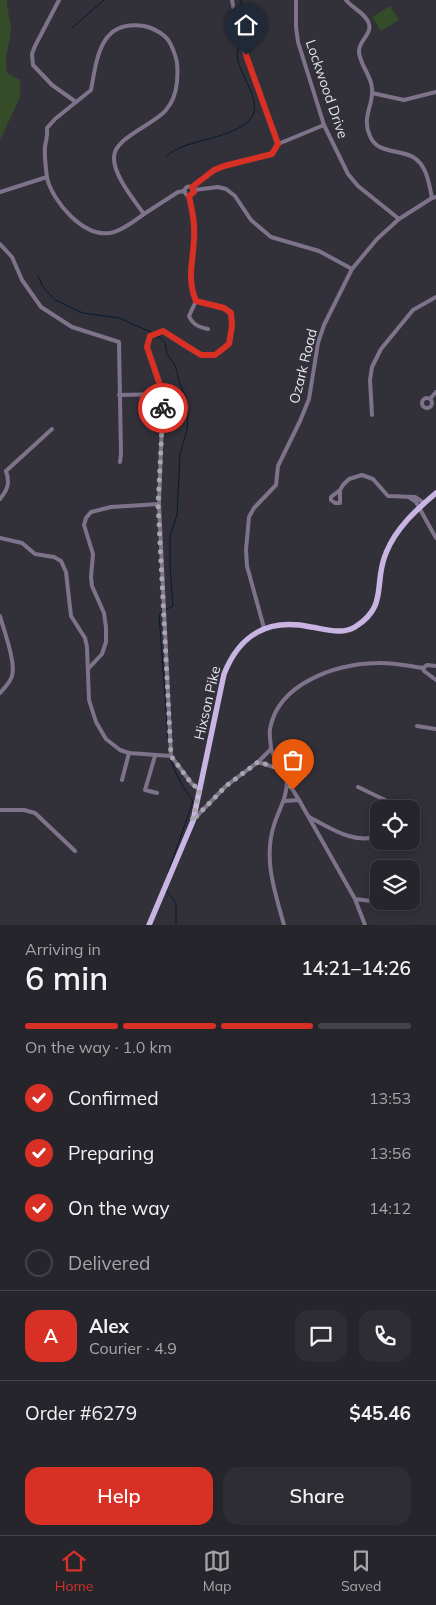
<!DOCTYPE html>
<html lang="en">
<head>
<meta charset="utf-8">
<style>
  body { margin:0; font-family:Mulish,sans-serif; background:#2e2d34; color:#f1f3f6; height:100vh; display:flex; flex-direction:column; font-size:19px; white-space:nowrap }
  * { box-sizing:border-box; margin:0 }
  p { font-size:16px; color:#a4a5a9 }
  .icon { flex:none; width:28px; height:28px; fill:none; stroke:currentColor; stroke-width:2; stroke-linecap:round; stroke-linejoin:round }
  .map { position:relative; height:925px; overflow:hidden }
  .details { display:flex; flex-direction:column; background:#26252c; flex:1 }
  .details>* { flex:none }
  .tools { position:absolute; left:370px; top:800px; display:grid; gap:10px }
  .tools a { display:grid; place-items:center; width:50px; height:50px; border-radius:10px; background:#26252c; box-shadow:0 2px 12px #0003,0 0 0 1px #424248; font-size:25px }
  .pin { position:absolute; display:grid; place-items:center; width:42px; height:42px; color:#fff; margin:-51px -21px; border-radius:50% 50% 50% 0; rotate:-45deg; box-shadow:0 0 5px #0007 }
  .pin .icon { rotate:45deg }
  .courier { position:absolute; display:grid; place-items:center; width:50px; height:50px; margin:-25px; border:4px solid #d93025; border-radius:50%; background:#fff; color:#222; box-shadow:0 1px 6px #0007 }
  .head em { font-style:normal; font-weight:600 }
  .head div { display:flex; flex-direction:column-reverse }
  .head { display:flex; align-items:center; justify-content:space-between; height:85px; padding:0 25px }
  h1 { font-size:32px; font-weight:600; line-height:38px }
  .bar { display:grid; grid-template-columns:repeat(4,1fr); gap:8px 5px; align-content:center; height:60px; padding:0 25px }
  .bar i { height:6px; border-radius:4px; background:#424248 }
  .bar .on { background:#d93025 }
  .bar p { grid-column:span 4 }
  .line { display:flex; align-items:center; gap:12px; padding:0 25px; border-top:1px solid #424248 }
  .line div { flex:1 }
  .round { display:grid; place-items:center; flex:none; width:52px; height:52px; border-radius:15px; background:#2e2d34 }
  ol { padding:0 25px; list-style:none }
  li { display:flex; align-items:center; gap:15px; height:55px }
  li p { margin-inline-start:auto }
  li .icon { padding:5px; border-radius:50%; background:#d93025; color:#fff; stroke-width:4 }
  li:last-child { color:#a4a5a9 }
  li i { width:28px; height:28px; border:2px solid #424248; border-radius:50% }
  .button { display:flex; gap:10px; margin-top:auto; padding:10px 25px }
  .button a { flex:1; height:58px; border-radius:15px; background:#d93025; color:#fff; font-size:20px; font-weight:600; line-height:58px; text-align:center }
  .button a+a { background:#2e2d34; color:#f1f3f6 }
  .menu { display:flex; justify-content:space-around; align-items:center; height:70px; border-top:1px solid #424248; background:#26252c; font-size:14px; color:#a4a5a9 }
  .menu a { display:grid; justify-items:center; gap:2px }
  .menu .on { color:#d93025 }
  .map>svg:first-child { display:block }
</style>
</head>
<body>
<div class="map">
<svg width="436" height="925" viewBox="0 0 436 925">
  <rect width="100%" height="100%" fill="#32313a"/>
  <g fill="#354c29">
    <path d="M0,0H7C7,10 10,19 11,28C11,43 3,57 7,73L20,80V97L0,140Z"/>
    <polygon points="390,6 399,20 381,31 372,17"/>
  </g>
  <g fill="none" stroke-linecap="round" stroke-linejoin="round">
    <g stroke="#051b2f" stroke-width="1">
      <polyline points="241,0 246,36 242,41"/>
      <polyline points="72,28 104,0"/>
      <path d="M166,156C170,153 175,150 179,148C197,140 245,134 253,115C262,92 227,64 240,44"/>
      <polyline points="38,276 43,287 55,300 83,313 119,318 153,333"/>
      <polyline points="156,335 161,338 165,343 167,354 175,365 180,384 186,398 188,413 187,430 180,454 177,515 170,536 170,566 173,606 165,610"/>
      <polyline points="162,612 159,614 169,751"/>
      <path d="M168,873L193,801C183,788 176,775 171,760"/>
      <polyline points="166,890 176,903 176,925"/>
    </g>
    <g stroke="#7e738a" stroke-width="4">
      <polyline points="59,0 35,46 32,54 33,65 52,85 76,102"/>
      <polyline points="232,0 239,37 278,144"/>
      <polyline points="296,0 296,27 298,42 324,125 348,174 358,186 399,219"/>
      <path d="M346,0C352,8 367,14 369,24C372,35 358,41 359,52C360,65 371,75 372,88C374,105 361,117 370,136C377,154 399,149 413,157C427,165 429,184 432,198"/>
      <polyline points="372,93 404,100 436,92"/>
      <polyline points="278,144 324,125"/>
      <circle cx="189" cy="191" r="4.5"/>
      <polyline points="192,187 214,171 224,166 272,154 278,144"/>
      <polyline points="194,190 218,187 226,189 235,196 251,220 271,237 319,251 352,269"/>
      <polyline points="0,192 47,177"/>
      <path d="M189,196C191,206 194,217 194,227C196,253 185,276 196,301L224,308L231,313L232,326L229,344C225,347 220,352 216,354C201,361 175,339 163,331L150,336L147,347L163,394L159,504L171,756L192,784L200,790"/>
      <path d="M144,214C134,221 122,231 110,233C83,237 53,202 47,178C46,169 44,155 45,147C46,139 48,136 47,128L55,119L91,90C97,58 100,19 144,26C154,28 167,35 171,45C178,60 178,66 177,82C176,92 173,102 166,110C155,124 114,138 114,157C113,175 134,200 144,214L178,192L185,191"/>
      <polyline points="0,244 12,257 22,280 41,307 72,327 119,342 121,454 120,462"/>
      <path d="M196,301L189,316C193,325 199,327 208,329"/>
      <polyline points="119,395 163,394"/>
      <circle cx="427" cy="403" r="5"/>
      <polyline points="430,399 436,392"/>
      <polyline points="372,415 370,380 372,367 381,349 413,310 436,297"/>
      <polyline points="6,471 52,429"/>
      <polyline points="340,490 331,497 331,500 335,503 340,503 340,490 343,485 349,479 362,475 373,479 388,496 415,497 424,503"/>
      <polyline points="409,497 416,502 436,538"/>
      <path d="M0,499C8,489 10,483 6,471"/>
      <polyline points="0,538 22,543 35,554 54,557 61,561 66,572 71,616 85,638 87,647 89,700 96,722 106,739 120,750 129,753 171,756"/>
      <path d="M0,616C4,631 16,662 12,676C10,683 4,688 0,693"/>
      <polyline points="264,628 247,566 246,550 249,517 254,508 276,485 278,466 300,421 309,399 318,343 324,325 352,269 377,239 399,219 432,198 436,197"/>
      <polyline points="423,668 427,665 436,666"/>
      <polyline points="88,669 102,654 106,642 106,628 104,613 92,586 91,577 93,554 84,525 86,518 91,512 111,507 159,504"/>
      <polyline points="417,726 436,729"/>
      <polyline points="271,749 280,769"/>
      <polyline points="155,756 145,790 157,793"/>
      <polyline points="258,762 280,769 299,800"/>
      <polyline points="122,780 129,753"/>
      <polyline points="358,787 385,800 395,809"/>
      <polyline points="284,801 299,800 355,899 365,925"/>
      <polyline points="0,810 24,810 35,813 75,851"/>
      <path d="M309,817C331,828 354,845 379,836"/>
      <path d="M194,819L226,786L258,762L271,749C271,743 269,736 270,729C278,683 336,664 377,663C392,662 408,666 423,668L424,671L436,680"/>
      <polyline points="355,899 395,904"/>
      <path d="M284,925C275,892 263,859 274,825C279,809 287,798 287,781"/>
    </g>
    <path stroke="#cab4e3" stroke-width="5.5" d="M149,925L193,821L224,674C240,634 268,618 311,627C325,629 342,635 355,627C389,606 373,583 386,553C396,528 416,510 436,493"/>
  </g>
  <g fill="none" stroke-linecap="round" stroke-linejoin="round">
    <polyline stroke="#a6a6ad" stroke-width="5" stroke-dasharray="0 9" points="163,408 158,504 171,756 192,784 200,790 192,821 226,786 258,762 280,768 293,790"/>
    <path stroke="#d93025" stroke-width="6" d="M163,408V394L147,347L150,336L163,331L201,355H215L229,344L232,326L231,313L224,308L196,301C185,275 196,253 194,227C194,217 191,206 189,196L194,192L192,187L214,170L224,166L272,154L278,144L246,55"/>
  </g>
  <g text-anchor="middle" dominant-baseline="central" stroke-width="4.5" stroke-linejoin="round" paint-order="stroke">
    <g font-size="14" fill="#e5e5eb" stroke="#32313a">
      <text transform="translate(327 89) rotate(71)">Lockwood Drive</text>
      <text transform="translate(303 366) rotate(-76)">Ozark Road</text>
      <text transform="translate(207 703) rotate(-77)">Hixson Pike</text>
    </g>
  </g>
</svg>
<div class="tools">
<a><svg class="icon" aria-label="locate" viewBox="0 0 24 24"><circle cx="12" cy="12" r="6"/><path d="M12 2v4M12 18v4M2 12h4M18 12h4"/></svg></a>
<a><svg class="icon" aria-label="layers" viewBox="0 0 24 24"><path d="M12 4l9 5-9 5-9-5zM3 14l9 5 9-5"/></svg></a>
</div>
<div class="pin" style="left:293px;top:790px;background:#ea580c"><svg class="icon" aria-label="bag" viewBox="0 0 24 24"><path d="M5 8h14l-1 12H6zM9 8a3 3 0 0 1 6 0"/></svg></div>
<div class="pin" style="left:246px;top:55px;background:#1f2937"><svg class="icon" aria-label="home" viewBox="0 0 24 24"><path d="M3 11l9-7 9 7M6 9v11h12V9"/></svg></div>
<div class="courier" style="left:163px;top:408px"><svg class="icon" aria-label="bike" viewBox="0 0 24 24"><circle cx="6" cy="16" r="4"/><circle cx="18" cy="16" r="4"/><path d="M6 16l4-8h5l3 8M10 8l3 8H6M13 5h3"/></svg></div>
</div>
<section class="details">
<div class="head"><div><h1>6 min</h1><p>Arriving in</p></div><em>14:21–14:26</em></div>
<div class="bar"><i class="on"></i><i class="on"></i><i class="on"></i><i></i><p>On the way · 1.0 km</p></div>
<ol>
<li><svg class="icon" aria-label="check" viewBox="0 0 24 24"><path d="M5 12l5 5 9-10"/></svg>Confirmed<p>13:53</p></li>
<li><svg class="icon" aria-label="check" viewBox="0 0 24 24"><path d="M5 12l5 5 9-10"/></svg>Preparing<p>13:56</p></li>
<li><svg class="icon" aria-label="check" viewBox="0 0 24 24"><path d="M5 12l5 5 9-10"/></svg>On the way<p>14:12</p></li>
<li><i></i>Delivered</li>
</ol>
<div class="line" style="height:90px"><b class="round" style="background:#d93025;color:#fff">A</b><div><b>Alex</b><p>Courier · 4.9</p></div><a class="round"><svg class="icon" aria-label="chat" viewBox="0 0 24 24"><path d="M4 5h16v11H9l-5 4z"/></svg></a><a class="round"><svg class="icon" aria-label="phone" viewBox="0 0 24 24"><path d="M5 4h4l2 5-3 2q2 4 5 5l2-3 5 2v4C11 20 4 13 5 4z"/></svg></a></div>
<div class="line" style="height:65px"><div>Order #6279</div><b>$45.46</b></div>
<div class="button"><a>Help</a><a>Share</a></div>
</section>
<nav class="menu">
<a class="on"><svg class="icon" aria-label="home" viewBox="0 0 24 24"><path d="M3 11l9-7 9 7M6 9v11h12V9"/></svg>Home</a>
<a><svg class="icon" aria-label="map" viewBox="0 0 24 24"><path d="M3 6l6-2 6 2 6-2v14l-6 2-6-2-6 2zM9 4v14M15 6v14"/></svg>Map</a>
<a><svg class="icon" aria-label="saved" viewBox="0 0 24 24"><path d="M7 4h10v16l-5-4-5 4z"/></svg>Saved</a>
</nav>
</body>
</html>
